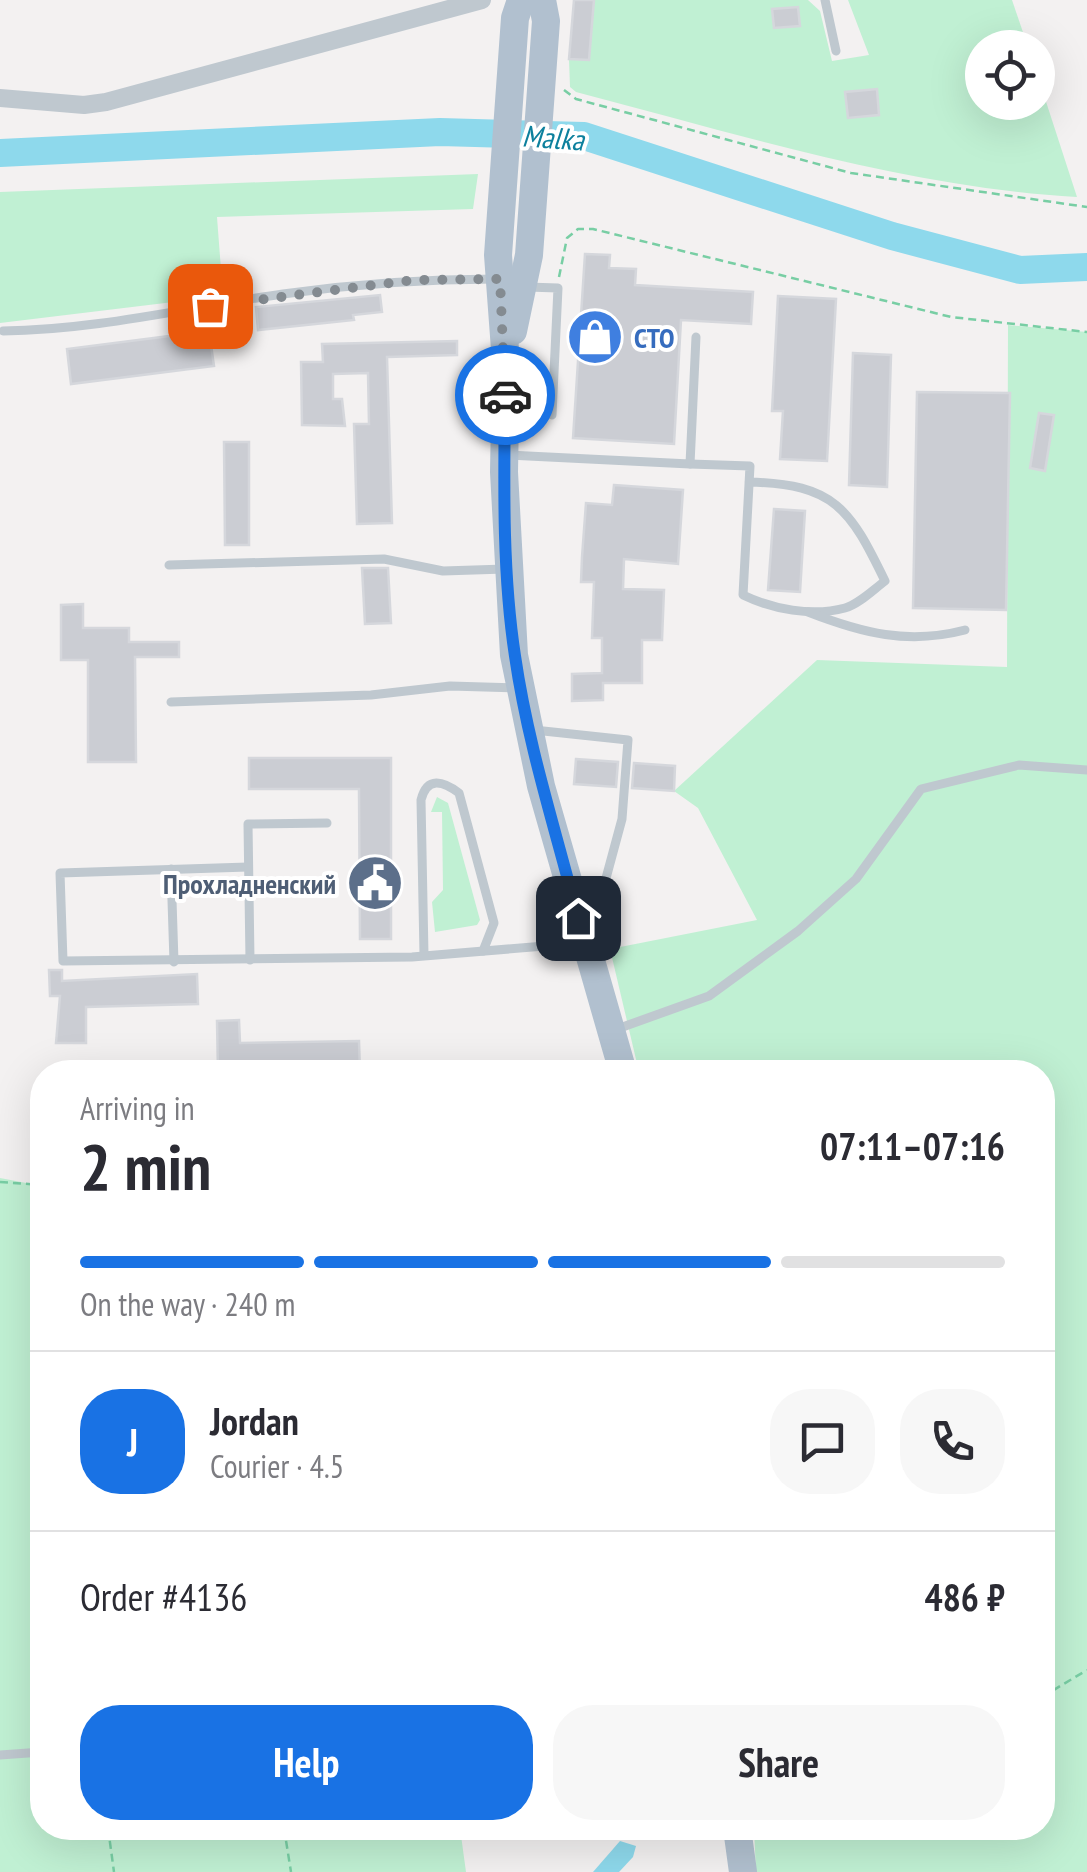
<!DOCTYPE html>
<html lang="en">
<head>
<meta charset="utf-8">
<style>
  body { margin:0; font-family:"PT Sans Narrow",sans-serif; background:#f7f7f7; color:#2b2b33; height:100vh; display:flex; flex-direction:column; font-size:38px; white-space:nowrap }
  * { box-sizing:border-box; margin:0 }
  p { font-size:32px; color:#7c7c81 }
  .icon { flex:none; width:55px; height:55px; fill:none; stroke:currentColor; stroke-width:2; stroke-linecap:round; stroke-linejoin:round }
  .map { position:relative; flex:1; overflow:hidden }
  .panel { position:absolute; left:30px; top:1060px; width:1025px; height:780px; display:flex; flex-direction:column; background:#fff; border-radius:40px; box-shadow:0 10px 40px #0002 }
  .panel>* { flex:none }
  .tools { position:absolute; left:965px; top:30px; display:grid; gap:20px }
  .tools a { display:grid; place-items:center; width:90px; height:90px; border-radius:50%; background:#fff; box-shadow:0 10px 40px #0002; font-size:50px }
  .pin { position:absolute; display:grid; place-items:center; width:85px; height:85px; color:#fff; margin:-42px; border-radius:20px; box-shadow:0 5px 15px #0006 }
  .courier { position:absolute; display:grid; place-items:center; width:100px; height:100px; margin:-50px; border:8px solid #1972e4; border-radius:50%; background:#fff; color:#222; box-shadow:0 2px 12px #0007 }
  .head em { font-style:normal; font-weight:700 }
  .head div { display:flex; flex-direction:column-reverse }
  .head { display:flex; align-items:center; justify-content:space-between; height:170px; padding:0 50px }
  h1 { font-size:65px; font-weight:700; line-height:75px }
  .bar { display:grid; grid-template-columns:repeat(4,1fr); gap:15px 10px; align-content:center; height:120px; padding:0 50px }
  .bar i { height:12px; border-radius:8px; background:#e1e1e2 }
  .bar .active { background:#1972e4 }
  .bar p { grid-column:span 4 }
  .line { display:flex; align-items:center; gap:25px; padding:0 50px; border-top:2px solid #e1e1e2 }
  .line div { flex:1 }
  .round { display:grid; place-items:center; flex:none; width:105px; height:105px; border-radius:40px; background:#f7f7f7 }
  .action { display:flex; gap:20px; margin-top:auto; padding:20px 50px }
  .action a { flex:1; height:115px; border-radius:40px; background:#1972e4; color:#fff; font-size:40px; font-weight:700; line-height:115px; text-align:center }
  .action a+a { background:#f7f7f7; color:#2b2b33 }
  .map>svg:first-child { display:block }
</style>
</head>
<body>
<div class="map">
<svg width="1087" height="1872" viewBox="0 0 1087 1872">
  <rect width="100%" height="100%" fill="#f3f1f1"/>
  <g fill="#c0f0d3">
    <path d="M594,0H808L820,11L832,61L869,55L848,0H1012L1028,47L982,48V102H1038V77L1077,197C906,187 741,135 576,92L570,87L569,59L589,60Z"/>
    <polygon points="478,174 473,209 217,217 223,296 0,323 0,192"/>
    <polygon points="1008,325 1087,332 1087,1872 756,1872 754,1828 1042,1828 1042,1072 639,1072 610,949 757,920 698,808 674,791 817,660 1007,667"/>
    <polygon points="437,797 448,803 480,920 477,925 435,932 432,902 443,890 442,812 431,812"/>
    <polygon points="0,1178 42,1186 42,1828 460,1828 466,1872 0,1872"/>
  </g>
  <polygon fill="#8ed9ec" points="620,1841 636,1846 633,1857 619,1872 593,1872"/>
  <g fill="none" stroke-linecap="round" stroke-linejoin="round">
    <polyline stroke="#8ed9ec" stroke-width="28" points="0,153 440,132 584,136 892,236 1020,270 1087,267"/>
  </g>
  <g fill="#cbcdd3" stroke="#d5d7dc" stroke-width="2.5">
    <polygon points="574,0 594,0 589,60 569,59"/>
    <polygon points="798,7 800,26 774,28 772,9"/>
    <polygon points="877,89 879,115 848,118 845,92"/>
    <polygon points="585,254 610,255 609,268 636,269 635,285 753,292 751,324 681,320 674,444 573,438"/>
    <polygon points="380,295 382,312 353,315 354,320 258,330 256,307"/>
    <polygon points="778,296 836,299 827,461 780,459 783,411 772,411"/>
    <polygon points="209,331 214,366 71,384 67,349"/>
    <polygon points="457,341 457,355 387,357 392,523 357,524 354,424 369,424 368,373 333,374 333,399 342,399 345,426 302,425 301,362 323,362 322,344"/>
    <polygon points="853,353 891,355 887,487 849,485"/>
    <polygon points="917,392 1010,393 1006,610 913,608"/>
    <polygon points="1039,413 1054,415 1045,471 1030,468"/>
    <polygon points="224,442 249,442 249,545 225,545"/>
    <polygon points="614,485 683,490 678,564 624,559 623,589 664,590 662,640 642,640 642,683 603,683 603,700 572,701 572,674 602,673 602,638 592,638 594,582 581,582 582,557 586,503 612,505"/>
    <polygon points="774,509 805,511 800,592 768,590"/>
    <polygon points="362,568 388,568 391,623 365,624"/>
    <polygon points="83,604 83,628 129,628 129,642 179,642 179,657 135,657 136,762 88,762 88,660 61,660 61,605"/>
    <polygon points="249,758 391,758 391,939 360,939 359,789 249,789"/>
    <polygon points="576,759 618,762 616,787 574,784"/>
    <polygon points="634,763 675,766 674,791 632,788"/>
    <polygon points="49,970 62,970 62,981 197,974 198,1004 86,1007 86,1043 56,1043 60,996 50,996"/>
    <polygon points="239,1020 240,1043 359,1041 360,1072 218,1072 217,1021"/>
  </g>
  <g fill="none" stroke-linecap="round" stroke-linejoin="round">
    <g stroke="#78cea4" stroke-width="2.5" stroke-dasharray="8 5" stroke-linecap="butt">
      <polyline points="564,90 576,99 851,173 1087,207"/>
      <polyline points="559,277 567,238 578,229 593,229 951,317 1087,332"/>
      <polyline points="0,1182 42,1185"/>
      <polyline points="1042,1697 1087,1670"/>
      <polyline points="108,1828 114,1872"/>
      <polyline points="284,1828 291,1872"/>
    </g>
    <g stroke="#bfc8cf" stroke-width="9">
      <polyline points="825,0 836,51"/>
      <polyline points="527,287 558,288 552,415"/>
      <path d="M3,331C97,330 189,307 283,294C354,284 425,279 496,279"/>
      <polyline points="507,455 690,464 696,337"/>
      <path d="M690,464L750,466L743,595C772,609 812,617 845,608C859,604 873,590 885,581C850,509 835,484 749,482"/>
      <polyline points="169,565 384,559 443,571 505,569"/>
      <path d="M808,612C862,633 908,645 965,630"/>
      <polyline points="171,702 371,695 450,686 518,688"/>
      <polyline points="534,730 628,740 622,819 592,930"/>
      <polyline points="248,867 60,873 63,961 412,957 581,943"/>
      <polyline points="171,869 174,962"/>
      <path d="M424,955L421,800C427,776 443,781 459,793L494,923L483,951"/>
      <polyline points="250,960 248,824 327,823"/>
      <polyline points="617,1029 709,996 798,931 856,879 921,789 1019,765 1087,770"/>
      <polyline points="0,1755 42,1752"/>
    </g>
    <polyline stroke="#bfc8cf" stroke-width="18" points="0,98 84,105 106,102 482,0"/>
    <g stroke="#b1c0cf" stroke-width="28">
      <polyline points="521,0 515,18 498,255 506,363 504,472 514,655 541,786 623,1072"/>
      <polyline points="513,331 529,255 546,21 542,0"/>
      <polyline points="737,1828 743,1872"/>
    </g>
  </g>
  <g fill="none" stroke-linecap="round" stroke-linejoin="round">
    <polyline stroke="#848b91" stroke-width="10" stroke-dasharray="0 18" points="210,306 414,280 500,279 505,395"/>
    <path stroke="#1972e4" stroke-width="12" d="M505,395C504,481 502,571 515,656C528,746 556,831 578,918"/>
  </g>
  <defs>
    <g id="shop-disc" transform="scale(2.875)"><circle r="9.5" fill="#3f7fe0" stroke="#fff"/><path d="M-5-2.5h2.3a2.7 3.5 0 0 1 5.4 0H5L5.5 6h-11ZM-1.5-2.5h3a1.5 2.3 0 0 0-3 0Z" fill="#fff"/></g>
    <g id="civic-disc" transform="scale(2.875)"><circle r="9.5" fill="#5c6f8a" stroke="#fff"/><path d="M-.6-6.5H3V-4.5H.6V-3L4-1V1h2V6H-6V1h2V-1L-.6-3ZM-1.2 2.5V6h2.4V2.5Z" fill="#fff"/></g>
  </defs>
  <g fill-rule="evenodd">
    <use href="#shop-disc" x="595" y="337"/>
    <use href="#civic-disc" x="375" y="883"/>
  </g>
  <g text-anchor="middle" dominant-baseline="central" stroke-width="8" stroke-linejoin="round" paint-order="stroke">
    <g font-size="28" font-weight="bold" fill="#366cbe" stroke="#fff" text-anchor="start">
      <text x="634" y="337">СТО</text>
    </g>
    <g font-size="28" font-weight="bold" fill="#4e5e75" stroke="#fff" text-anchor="end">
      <text x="336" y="883">Прохладненский</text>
    </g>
    <g font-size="30" font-style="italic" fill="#0d809d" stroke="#fff">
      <text transform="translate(553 137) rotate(4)">Malka</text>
    </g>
  </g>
</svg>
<div class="tools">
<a><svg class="icon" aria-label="locate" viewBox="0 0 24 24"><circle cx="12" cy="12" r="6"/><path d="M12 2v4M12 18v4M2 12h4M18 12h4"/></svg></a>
</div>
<div class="pin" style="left:210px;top:306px;background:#ea580c"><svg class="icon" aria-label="bag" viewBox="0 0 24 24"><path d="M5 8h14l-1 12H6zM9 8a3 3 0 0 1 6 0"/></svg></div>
<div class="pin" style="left:578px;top:918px;background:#1f2937"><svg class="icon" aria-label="home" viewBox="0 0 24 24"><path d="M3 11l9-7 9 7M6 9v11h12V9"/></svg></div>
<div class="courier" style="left:505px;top:395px"><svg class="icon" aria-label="car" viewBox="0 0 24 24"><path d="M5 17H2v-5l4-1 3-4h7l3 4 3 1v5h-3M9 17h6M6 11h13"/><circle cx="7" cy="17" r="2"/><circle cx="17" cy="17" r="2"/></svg></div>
<section class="panel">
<div class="head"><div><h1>2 min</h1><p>Arriving in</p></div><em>07:11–07:16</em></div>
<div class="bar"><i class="active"></i><i class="active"></i><i class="active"></i><i></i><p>On the way · 240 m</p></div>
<div class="line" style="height:180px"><b class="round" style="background:#1972e4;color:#fff">J</b><div><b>Jordan</b><p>Courier · 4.5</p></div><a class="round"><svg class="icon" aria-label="chat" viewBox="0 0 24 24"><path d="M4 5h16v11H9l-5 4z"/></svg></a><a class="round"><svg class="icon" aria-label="phone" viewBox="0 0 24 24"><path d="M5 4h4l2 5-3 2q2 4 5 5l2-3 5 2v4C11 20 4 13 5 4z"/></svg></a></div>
<div class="line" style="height:130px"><div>Order #4136</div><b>486 ₽</b></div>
<div class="action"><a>Help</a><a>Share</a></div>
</section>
</div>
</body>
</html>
